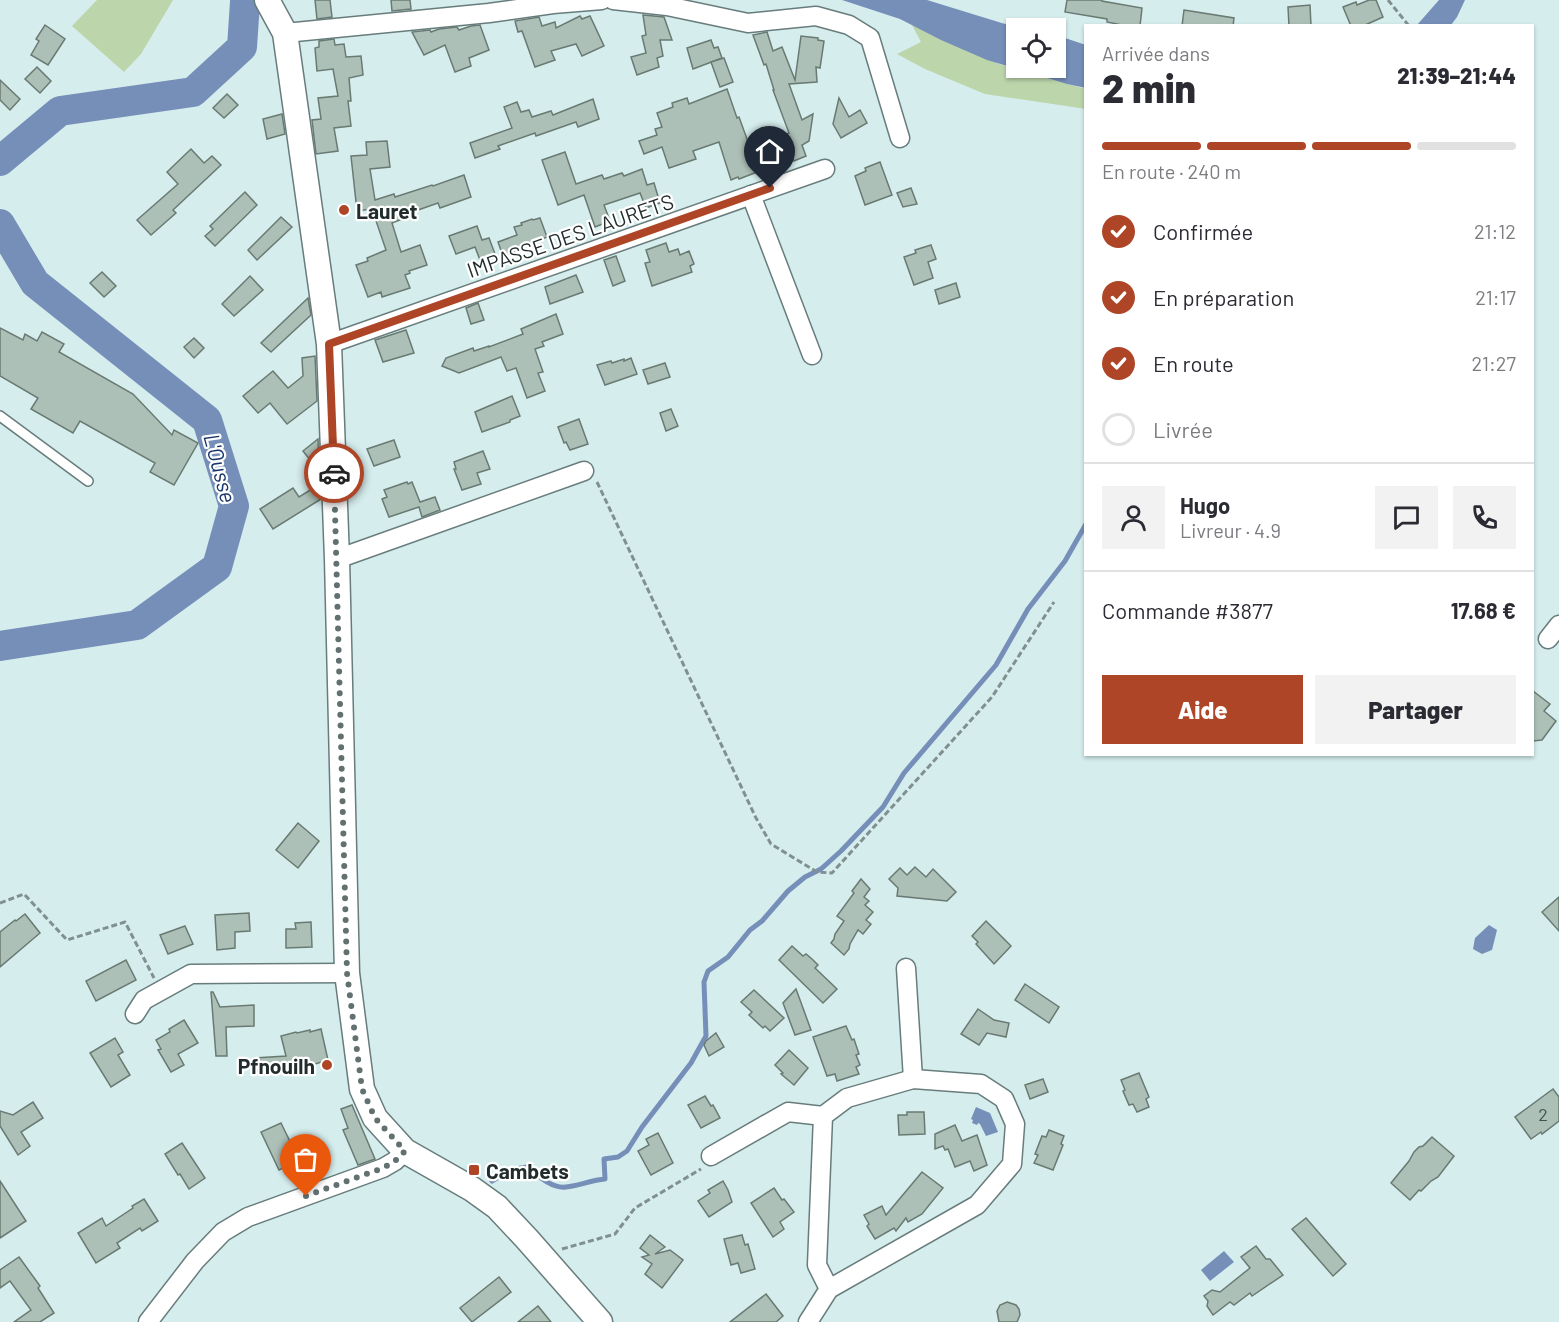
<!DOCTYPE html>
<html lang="fr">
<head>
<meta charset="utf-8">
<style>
  body { margin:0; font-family:Barlow,sans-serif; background:#f2f2f3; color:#2b2b33; height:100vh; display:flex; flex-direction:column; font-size:22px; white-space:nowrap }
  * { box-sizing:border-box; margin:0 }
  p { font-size:20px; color:#7c7c81 }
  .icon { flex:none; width:33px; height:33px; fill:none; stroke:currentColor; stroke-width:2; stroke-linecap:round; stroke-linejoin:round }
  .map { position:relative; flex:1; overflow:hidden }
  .sheet { position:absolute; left:1084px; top:24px; width:450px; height:732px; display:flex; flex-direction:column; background:#fff; border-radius:0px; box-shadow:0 2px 4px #0004 }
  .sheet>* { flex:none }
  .buttons { position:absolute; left:1006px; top:18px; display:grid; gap:12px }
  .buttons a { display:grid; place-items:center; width:60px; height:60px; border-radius:0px; background:#fff; box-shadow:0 2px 4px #0004; font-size:30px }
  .pin { position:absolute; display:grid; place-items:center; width:51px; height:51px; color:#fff; margin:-62px -26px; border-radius:50% 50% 50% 0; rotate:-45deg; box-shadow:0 0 6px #0007 }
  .pin .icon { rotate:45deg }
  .courier { position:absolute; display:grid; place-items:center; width:60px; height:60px; margin:-30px; border:4px solid #ad4526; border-radius:50%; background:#fff; color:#222; box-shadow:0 2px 8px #0007 }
  .summary em { font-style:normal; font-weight:800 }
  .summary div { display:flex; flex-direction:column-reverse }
  .summary { display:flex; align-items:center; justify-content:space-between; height:102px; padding:0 18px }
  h1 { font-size:39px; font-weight:800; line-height:45px }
  .bar { display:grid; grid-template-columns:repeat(4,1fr); gap:9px 6px; align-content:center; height:72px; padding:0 18px }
  .bar i { height:8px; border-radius:4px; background:#e1e1e2 }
  .bar .on { background:#ad4526 }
  .bar p { grid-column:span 4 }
  .line { display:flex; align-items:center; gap:15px; padding:0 18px; border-top:2px solid #e1e1e2 }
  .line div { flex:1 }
  .round { display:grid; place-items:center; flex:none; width:63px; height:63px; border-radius:0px; background:#f2f2f3 }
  ol { padding:0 18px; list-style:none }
  li { display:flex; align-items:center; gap:18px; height:66px }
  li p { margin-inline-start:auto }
  li .icon { padding:6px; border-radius:50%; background:#ad4526; color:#fff; stroke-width:4 }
  li:last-child { color:#7c7c81 }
  li i { width:33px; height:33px; border:3px solid #e1e1e2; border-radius:50% }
  .action { display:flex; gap:12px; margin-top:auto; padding:12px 18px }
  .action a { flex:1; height:69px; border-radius:0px; background:#ad4526; color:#fff; font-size:24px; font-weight:800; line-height:69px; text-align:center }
  .action a+a { background:#f2f2f3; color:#2b2b33 }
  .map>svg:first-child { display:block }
</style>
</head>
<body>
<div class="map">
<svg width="1559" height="1322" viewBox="0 0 1559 1322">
  <rect width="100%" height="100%" fill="#d6eded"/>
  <g fill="#bcd5ab">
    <polygon points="97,0 173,0 141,54 124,72 72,26"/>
    <polygon points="912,25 999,64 1035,75 1086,89 1086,109 985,94 925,69 897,54 921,42"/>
  </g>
  <g fill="#768fb9">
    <polygon points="842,0 927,0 1005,24 1012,21 1035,28 1017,28 1017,68 1056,68 1056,35 1086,45 1086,88 1067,84 987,60 941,40 900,19"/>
    <polygon points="1439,0 1465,0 1457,17 1451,25 1417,25"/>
    <polygon points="1489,925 1497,930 1492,950 1482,954 1473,949 1475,938"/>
    <polygon points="976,1107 990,1113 998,1132 986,1136 980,1124 978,1123 977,1125 972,1123 973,1120 971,1119"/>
    <polygon points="1224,1251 1234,1262 1210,1281 1201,1270"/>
  </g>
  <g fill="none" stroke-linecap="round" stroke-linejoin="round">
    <path stroke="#768fb9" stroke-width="5" d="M492,1181L510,1170L527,1167C537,1175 552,1189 566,1187C579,1186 591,1180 605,1179L604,1159L618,1157L627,1151L642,1127L691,1063L706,1036L704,982L708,971L728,957L750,930L762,921L788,891L805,877L821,869L841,851L883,807L904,773L996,665L1028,609L1065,561L1086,524"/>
    <g stroke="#768fb9" stroke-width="30">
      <polyline points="0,161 60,111 193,92 242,47 245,2 247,0"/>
      <polyline points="0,224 35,283 207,420 234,506 217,567 137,625 0,646"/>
    </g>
  </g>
  <g fill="#adc0b7" stroke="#697a72" stroke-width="1.5">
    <polygon points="315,0 330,0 332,17 317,19"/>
    <polygon points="391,0 410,0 411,9 392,11"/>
    <polygon points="1067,0 1102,0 1102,1 1142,8 1140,26 1126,26 1107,22 1107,19 1065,12"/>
    <polygon points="1369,0 1376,0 1383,17 1363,26 1351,26 1343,7 1356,2 1357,5"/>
    <polygon points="1310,5 1311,26 1289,26 1288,7"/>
    <polygon points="1184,10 1234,18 1233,26 1182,26"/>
    <polygon points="643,15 664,17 672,40 660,40 663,56 657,58 659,67 637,75 631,57 646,53 642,36 646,35"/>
    <polygon points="580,16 582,19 590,16 604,46 582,56 576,44 551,51 555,60 535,67 522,31 518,32 515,21 539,17 542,26 555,22 556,28"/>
    <polygon points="45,25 65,39 48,65 31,55 39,41 36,39"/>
    <polygon points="480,25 489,50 469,58 471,66 455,72 445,45 424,55 412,32 430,30 431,32 439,29 457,27 459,30 471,26"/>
    <polygon points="767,32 773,51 782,47 795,80 801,36 818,38 818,40 824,41 820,68 816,67 817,82 789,84 802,120 813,114 809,141 802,145 806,156 794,161 791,153 763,165 765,169 739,179 738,177 731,180 719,142 693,151 696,159 669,168 662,147 644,154 639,141 657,135 655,129 662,127 657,113 673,107 672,103 687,98 689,104 727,89 737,118 739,117 751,150 789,133 773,90 774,90 766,64 764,65 753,35"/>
    <polygon points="334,39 335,45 344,44 346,57 361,56 363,75 349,78 351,101 348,101 351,126 334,128 338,151 316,154 312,120 321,119 318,98 338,96 333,69 317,71 315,48 319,47 319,41"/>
    <polygon points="711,40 714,48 718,47 722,58 693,69 687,48"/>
    <polygon points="724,58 733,82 720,87 711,62"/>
    <polygon points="37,67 51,81 40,93 25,79"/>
    <polygon points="0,80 20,99 10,110 0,100"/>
    <polygon points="227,94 238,105 224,118 213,108"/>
    <polygon points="839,98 849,117 860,110 867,123 841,138 833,124"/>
    <polygon points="593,99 599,119 578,127 576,122 536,136 535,133 498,146 500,149 475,158 470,143 512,128 504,107 517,102 521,112 529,110 532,117 551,111 553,115"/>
    <polygon points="282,114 285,134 267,139 263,119"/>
    <polygon points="387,141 390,167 370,169 375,200 394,194 395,197 432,185 433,186 464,175 471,197 440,208 438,203 401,216 402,219 392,223 401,252 420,245 427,265 409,271 410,273 405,275 410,288 382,297 381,292 368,297 356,265 368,261 367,258 386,250 372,209 357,211 351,156 367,155 366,142"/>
    <polygon points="191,149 204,163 212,156 221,165 173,210 176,213 151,235 137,220 178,184 167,172"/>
    <polygon points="565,152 576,184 602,175 604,179 622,173 624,176 642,169 647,185 654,183 660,203 646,208 640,193 604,205 610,221 595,227 584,195 558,205 542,160"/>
    <polygon points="880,162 892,195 865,205 855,176 866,171 865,168"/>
    <polygon points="911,188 917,204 903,207 897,193"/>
    <polygon points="245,192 257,205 215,246 205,236 213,229 210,226"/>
    <polygon points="281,217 292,227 257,260 248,250"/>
    <polygon points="540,218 547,237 514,249 515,252 503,256 498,242 517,235 514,227 522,225 521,223 532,219 533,220"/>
    <polygon points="477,226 482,240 489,238 495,254 480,260 475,247 456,254 449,236"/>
    <polygon points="666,243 669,252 678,249 680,255 689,251 694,264 690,266 692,272 652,286 645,263 650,262 646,250"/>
    <polygon points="931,245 936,259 928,262 933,278 914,285 904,257 916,253 915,250"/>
    <polygon points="616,256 625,281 613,286 604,260"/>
    <polygon points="102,272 116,286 104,297 90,283"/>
    <polygon points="576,275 583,292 550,304 545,287"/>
    <polygon points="250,276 263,290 234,316 222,304"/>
    <polygon points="956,283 960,297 939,304 935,290"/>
    <polygon points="308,298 311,315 271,352 261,343"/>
    <polygon points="478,303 484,320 471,324 466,308"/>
    <polygon points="556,314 563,334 542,342 544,346 535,349 543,372 538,373 545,391 527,398 516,368 507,371 501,357 459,373 442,366 446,358 473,348 474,351 489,346 489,347 523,334 521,329"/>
    <polygon points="0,328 23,340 25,334 37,341 42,332 64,344 59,352 133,394 172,435 174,430 198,443 174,485 150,472 155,463 80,421 73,433 31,409 38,398 0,376"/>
    <polygon points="406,330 414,353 383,362 375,340"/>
    <polygon points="194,338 204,348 194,358 184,347"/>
    <polygon points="315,356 317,401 287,424 270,403 258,413 243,396 273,371 288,388 303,376 302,358"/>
    <polygon points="631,358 637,374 605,385 597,365 611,361 612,363 624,359 624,361"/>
    <polygon points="665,363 670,377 648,384 643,370"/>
    <polygon points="512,396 520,416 510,420 510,422 482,432 475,412"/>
    <polygon points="671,409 678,426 666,431 660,413"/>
    <polygon points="579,419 588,444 570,450 566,442 564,443 558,427"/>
    <polygon points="318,439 319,471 303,451"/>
    <polygon points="394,440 400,457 374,466 367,449"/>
    <polygon points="483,451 490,469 477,473 481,484 462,490 454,469 456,469 454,462"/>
    <polygon points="407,482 408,484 412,482 420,502 435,497 440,510 422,517 419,507 389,517 382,499 387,497 384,490"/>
    <polygon points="320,484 321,499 273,529 260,509 293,488 299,497"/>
    <polygon points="1533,691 1550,704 1544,711 1556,721 1542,740 1533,741"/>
    <polygon points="298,823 319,841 298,868 276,850"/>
    <polygon points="915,867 926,877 933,869 956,892 947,901 897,896 898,888 889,879 900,868 907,875"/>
    <polygon points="861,879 870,889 864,897 869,901 865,905 873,912 866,920 871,924 863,934 858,930 850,944 849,949 844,955 831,943 834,939 835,934 844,921 837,916 854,893 852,891"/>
    <polygon points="1559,897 1559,931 1542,912"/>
    <polygon points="249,913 250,931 235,932 235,948 217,950 215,915"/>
    <polygon points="25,914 40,933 0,967 0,932 15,920 16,921"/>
    <polygon points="986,921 1011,946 994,964 976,944 978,942 972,936"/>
    <polygon points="311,922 312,947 286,948 286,929 296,929 295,923"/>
    <polygon points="185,926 193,944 168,954 160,935"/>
    <polygon points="792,946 803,956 806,954 812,959 818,965 815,968 837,989 823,1003 779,960"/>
    <polygon points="126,960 136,980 96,1001 86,981"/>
    <polygon points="1025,984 1059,1007 1049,1023 1015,1000"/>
    <polygon points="796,989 811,1030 795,1035 783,1003"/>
    <polygon points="754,990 784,1018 770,1031 765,1026 763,1028 749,1015 752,1012 741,1002"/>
    <polygon points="211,992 213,992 220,1007 254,1005 254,1026 226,1027 227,1056 216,1056"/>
    <polygon points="978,1009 994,1020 1009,1023 1006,1037 987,1033 979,1045 961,1034"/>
    <polygon points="184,1020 198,1043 178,1054 184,1065 171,1072 158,1050 161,1049 156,1040 170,1032 169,1029"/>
    <polygon points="846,1026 852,1040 854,1039 859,1054 856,1055 860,1065 856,1067 859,1074 837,1081 835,1074 827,1076 813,1037"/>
    <polygon points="321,1029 328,1060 286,1073 285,1071 255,1072 254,1058 286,1056 281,1036 296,1032 297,1033 310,1030 310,1032"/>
    <polygon points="716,1033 724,1047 709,1056 704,1045 706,1041"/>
    <polygon points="115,1038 123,1052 118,1055 130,1075 111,1087 90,1053"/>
    <polygon points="789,1050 808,1068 794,1085 781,1074 783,1073 775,1065"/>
    <polygon points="1139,1073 1149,1097 1146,1099 1149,1107 1137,1112 1133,1104 1129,1105 1123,1091 1125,1090 1121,1080"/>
    <polygon points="1043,1079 1048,1092 1030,1099 1025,1085"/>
    <polygon points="1553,1089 1559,1097 1559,1121 1542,1134 1541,1132 1531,1139 1515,1117"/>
    <polygon points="705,1096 711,1106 713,1105 720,1118 701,1128 688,1105"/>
    <polygon points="33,1102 43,1118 21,1132 30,1146 18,1155 0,1126 0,1111 13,1115"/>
    <polygon points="352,1105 375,1159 358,1165 343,1130 348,1128 341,1109"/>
    <polygon points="907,1112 924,1112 925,1134 899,1135 898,1115 907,1115"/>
    <polygon points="281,1123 299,1160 279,1170 261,1132"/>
    <polygon points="955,1125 962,1141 977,1135 987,1165 974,1171 970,1161 955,1167 948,1149 945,1150 943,1146 935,1149 935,1134"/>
    <polygon points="1049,1130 1064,1136 1061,1144 1063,1145 1053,1170 1034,1163 1038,1155 1035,1154 1042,1136 1046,1137"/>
    <polygon points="658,1133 673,1163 651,1175 638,1151 649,1145 646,1139"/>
    <polygon points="1432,1137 1454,1156 1438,1177 1431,1181 1421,1191 1419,1190 1410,1200 1391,1183 1409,1161 1414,1152 1419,1147 1423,1146"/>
    <polygon points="182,1143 205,1178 189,1189 180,1174 178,1175 165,1154"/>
    <polygon points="922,1172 943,1188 922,1214 908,1222 906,1218 896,1231 894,1228 875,1239 867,1226 869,1224 864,1215 882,1206 886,1215"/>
    <polygon points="0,1181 26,1221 0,1238"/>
    <polygon points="723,1181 728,1190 732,1202 709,1217 698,1201 710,1193 708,1190"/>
    <polygon points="774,1188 782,1200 784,1199 794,1212 780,1222 784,1229 773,1237 751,1203"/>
    <polygon points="144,1199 158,1221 142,1231 140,1228 117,1243 120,1248 96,1263 78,1233 102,1218 106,1226 133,1208 132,1206"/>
    <polygon points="1306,1218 1346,1264 1333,1276 1292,1229"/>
    <polygon points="650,1235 665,1247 655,1254 670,1250 683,1260 662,1288 645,1274 652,1264 642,1257 649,1255 640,1248"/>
    <polygon points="742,1235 745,1245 748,1244 755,1269 741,1273 738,1263 731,1265 724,1239"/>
    <polygon points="1256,1246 1266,1259 1270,1259 1283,1275 1252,1296 1250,1293 1234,1305 1230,1302 1213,1315 1207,1306 1208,1301 1204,1296 1212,1290 1220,1292 1250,1268 1241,1257"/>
    <polygon points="19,1257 40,1286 38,1288 54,1313 40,1322 14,1322 31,1310 10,1281 0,1288 0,1270"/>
    <polygon points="499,1277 511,1292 472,1322 460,1308"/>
    <polygon points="766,1294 783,1316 776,1322 730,1322"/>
    <polygon points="1007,1302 1016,1305 1019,1309 1020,1315 1017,1322 999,1322 997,1311 1000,1305"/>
    <polygon points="538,1306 551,1322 518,1322"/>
  </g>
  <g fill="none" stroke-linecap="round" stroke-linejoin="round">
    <g stroke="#687c7c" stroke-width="12">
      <polyline id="lane" points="0,416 88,481"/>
    </g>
    <g stroke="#687c7c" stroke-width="21">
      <g id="street">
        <polyline points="613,0 667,6 748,23 816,16 849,25 870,38 900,138"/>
        <polyline points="285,33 489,13 553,4 602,0"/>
        <polyline points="751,195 812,355"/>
        <polyline points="329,344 825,169"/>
        <polyline points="337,559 584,471"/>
        <polyline points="1548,639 1559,625"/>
        <polyline points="906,968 913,1079"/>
        <polyline points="135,1014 144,1000 191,974 347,973"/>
        <polyline points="711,1156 788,1112 823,1116"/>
        <polyline points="148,1322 195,1261 223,1232 248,1217 383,1168 395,1161 405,1151"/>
        <polyline points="808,1322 829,1289 977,1205 1012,1164 1015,1124 1004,1099 981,1084 913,1079 847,1098 823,1116 817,1265 829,1289"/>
      </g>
    </g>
    <g stroke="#687c7c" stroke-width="27">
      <polyline id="secondary" points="267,0 285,33 329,344 337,559 347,973 362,1089 375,1118 405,1151 472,1189 497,1207 527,1239 600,1322"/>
    </g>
    <g stroke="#809090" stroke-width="3" stroke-dasharray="6 3" stroke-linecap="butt">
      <polyline points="1388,0 1409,26"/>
      <polyline points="597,482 756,818 771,844 817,872 832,873 992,697 1054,602"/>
      <polyline points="0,903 24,894 67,940 125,922 154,978"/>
      <polyline points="562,1249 615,1234 635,1208 701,1169"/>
    </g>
    <use href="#lane" stroke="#fff" stroke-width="9"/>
    <use href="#street" stroke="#fff" stroke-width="18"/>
    <use href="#secondary" stroke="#fff" stroke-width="24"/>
  </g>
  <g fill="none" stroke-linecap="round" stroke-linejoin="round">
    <polyline stroke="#627070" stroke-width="6" stroke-dasharray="0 10.8" points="306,1196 383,1168 395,1161 405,1151 375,1118 362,1089 347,973 334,473"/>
    <polyline stroke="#ad4526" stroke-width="8" points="334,473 329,344 770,188"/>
  </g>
  <g fill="#ad4526" stroke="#fff" stroke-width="2">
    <circle cx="344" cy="210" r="6"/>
    <circle cx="327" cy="1065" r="6"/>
    <rect x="468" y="1164" width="12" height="12" rx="3"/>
  </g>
  <g text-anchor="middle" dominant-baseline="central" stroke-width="4.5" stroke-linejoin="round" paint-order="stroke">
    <g font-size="18" fill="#46514f">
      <text x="1543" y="1114">2</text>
    </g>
    <g font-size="21" font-weight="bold" fill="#232c2c" stroke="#fff" text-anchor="start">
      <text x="356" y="210">Lauret</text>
      <text x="315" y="1065" text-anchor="end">Pfnouilh</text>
      <text x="486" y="1170">Cambets</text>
    </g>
    <g font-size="21" fill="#232c2c" stroke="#fff">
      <text transform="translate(570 235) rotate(-19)">IMPASSE DES LAURETS</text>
    </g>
    <g font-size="22" font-style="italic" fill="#163569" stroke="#fff">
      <text transform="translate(221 468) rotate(75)">L'Ousse</text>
    </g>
  </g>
</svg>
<div class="buttons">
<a><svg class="icon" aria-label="locate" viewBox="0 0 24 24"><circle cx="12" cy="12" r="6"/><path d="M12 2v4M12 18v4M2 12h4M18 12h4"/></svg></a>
</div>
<div class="pin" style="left:306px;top:1196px;background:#ea580c"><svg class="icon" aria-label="bag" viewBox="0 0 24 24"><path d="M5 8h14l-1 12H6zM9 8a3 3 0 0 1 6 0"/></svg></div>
<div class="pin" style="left:770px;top:188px;background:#1f2937"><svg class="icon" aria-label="home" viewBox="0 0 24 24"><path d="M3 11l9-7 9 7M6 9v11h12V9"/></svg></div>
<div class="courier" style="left:334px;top:473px"><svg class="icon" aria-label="car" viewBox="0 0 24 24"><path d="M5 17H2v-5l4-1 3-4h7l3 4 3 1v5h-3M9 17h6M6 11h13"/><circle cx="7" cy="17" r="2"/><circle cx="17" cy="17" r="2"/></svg></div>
<section class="sheet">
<div class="summary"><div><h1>2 min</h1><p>Arrivée dans</p></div><em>21:39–21:44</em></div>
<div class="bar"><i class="on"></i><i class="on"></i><i class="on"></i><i></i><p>En route · 240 m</p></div>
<ol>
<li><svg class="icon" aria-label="check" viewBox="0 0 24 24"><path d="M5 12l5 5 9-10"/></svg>Confirmée<p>21:12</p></li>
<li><svg class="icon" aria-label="check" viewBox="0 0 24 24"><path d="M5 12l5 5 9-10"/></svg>En préparation<p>21:17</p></li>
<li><svg class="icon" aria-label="check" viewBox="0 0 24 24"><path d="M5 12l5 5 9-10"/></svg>En route<p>21:27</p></li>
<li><i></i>Livrée</li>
</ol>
<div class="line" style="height:108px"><a class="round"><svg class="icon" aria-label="person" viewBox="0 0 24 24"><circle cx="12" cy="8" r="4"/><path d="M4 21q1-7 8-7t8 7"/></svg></a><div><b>Hugo</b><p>Livreur · 4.9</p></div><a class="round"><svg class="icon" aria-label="chat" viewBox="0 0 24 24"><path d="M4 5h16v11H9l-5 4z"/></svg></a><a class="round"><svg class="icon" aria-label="phone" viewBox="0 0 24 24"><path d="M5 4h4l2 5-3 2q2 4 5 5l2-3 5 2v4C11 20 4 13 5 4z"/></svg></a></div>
<div class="line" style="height:78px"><div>Commande #3877</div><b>17.68 €</b></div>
<div class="action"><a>Aide</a><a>Partager</a></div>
</section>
</div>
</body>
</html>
